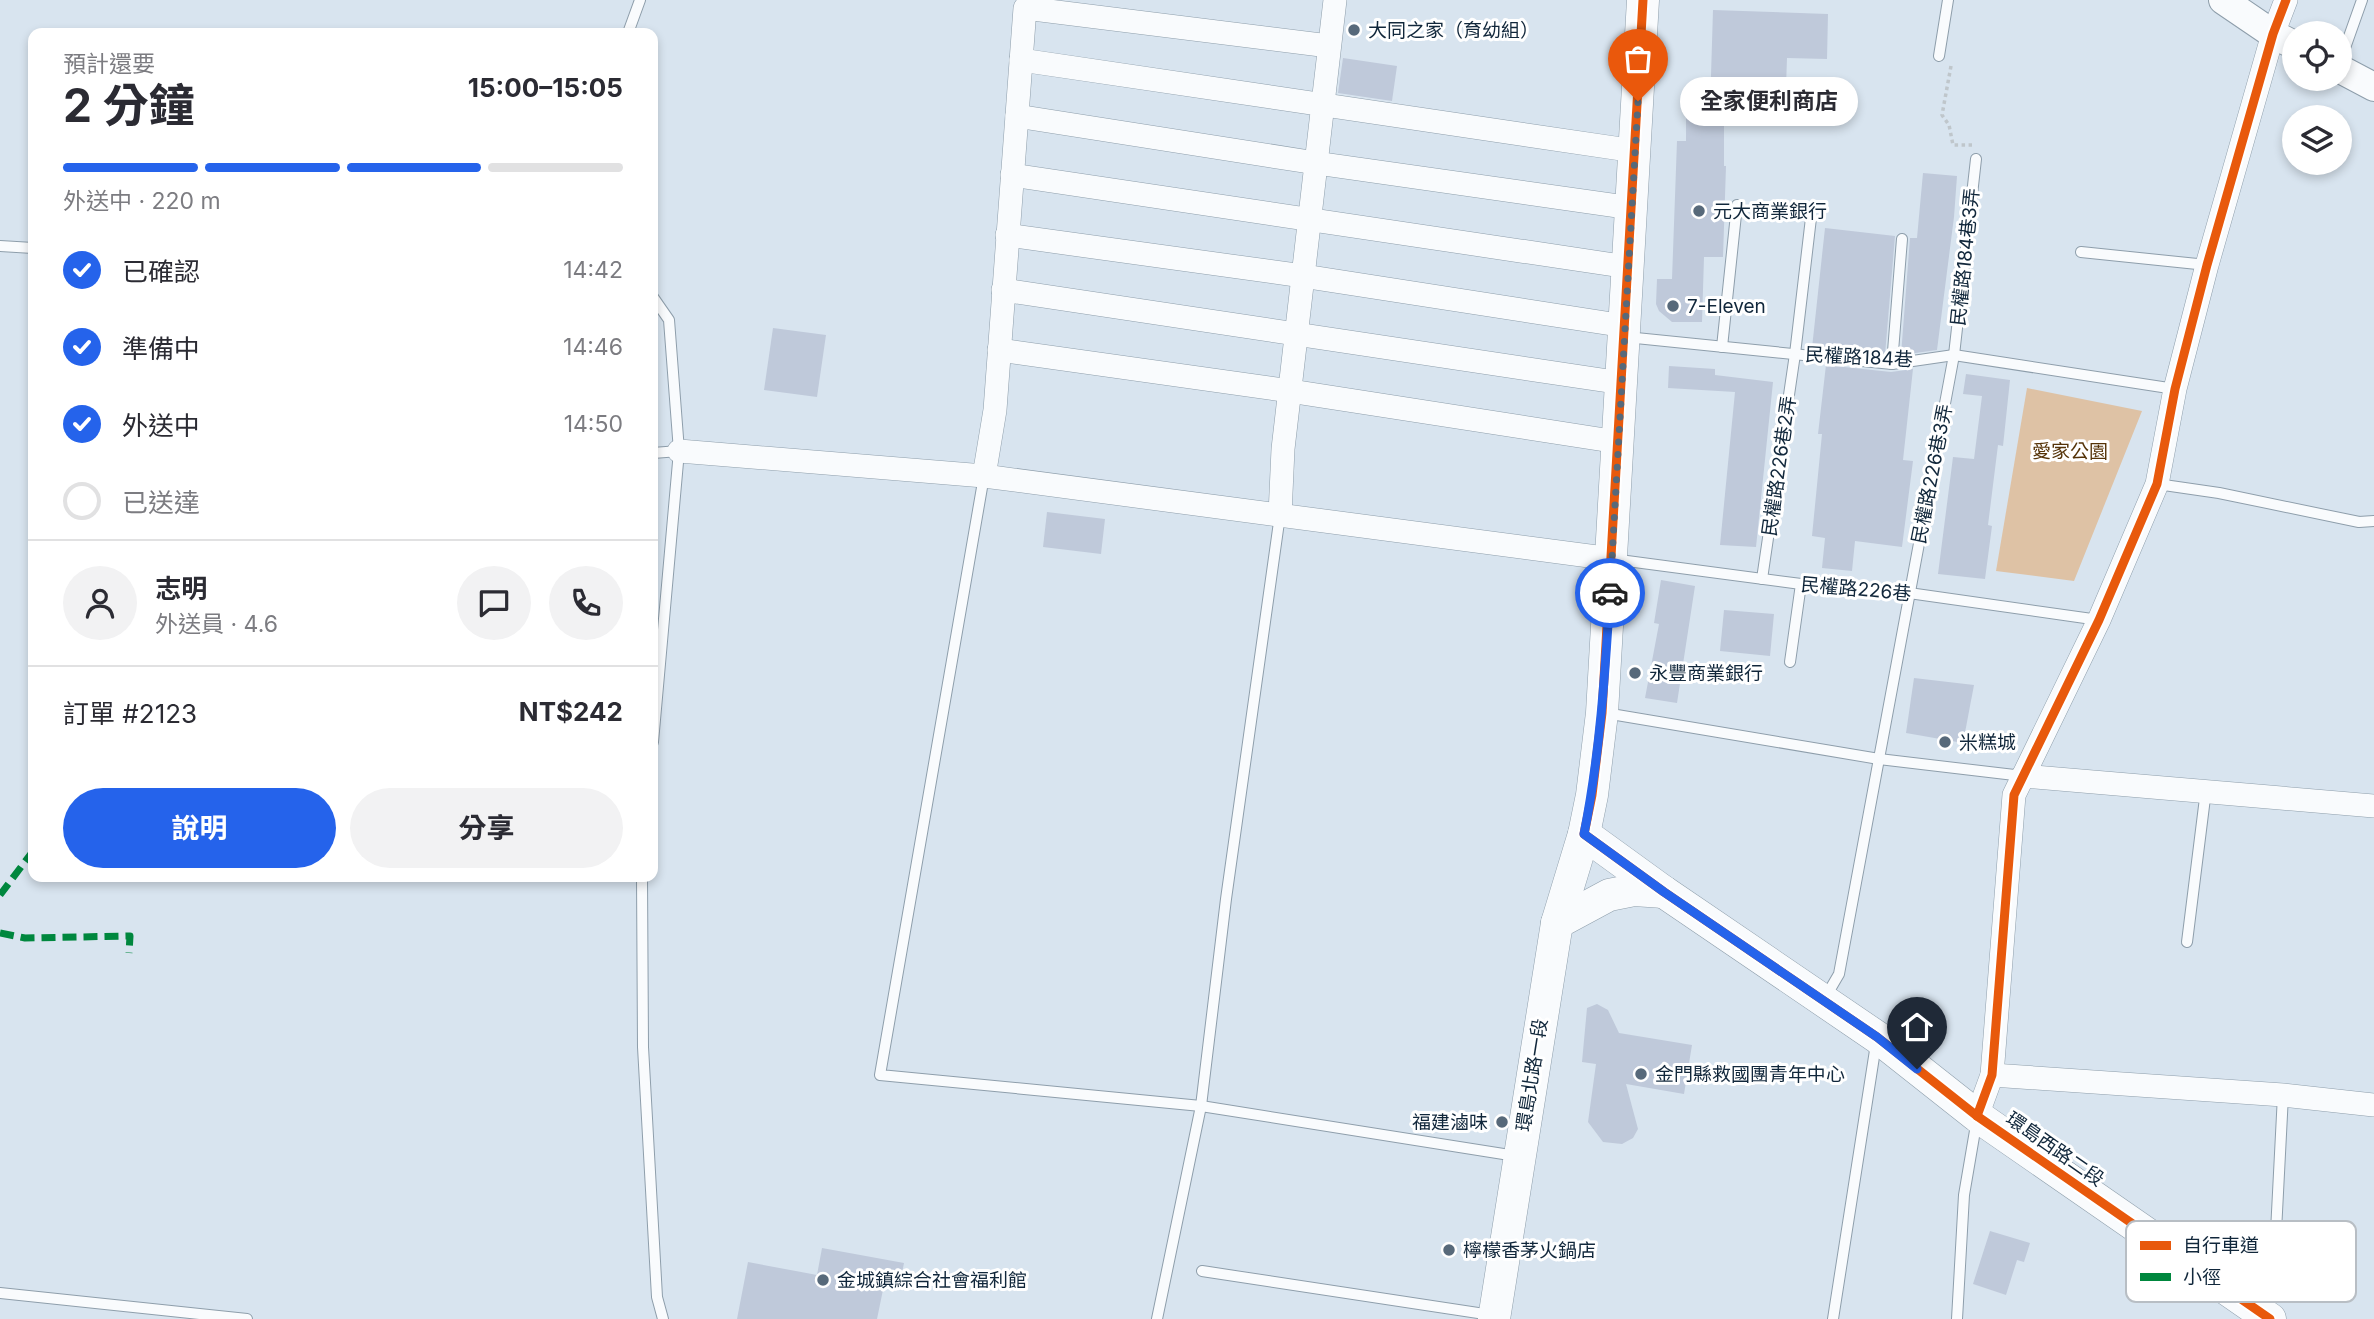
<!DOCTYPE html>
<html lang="zh-TW">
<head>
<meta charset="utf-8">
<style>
  body { margin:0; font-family:Inter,"Noto Sans TC",sans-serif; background:#f2f2f3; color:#2b2b33; height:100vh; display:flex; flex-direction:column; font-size:26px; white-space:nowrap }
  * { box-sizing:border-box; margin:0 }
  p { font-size:23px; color:#7c7c81 }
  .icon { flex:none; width:38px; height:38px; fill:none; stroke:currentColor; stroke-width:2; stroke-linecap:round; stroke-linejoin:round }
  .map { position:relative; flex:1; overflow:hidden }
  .drawer { position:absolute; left:28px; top:28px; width:630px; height:854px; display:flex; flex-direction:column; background:#fff; border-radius:14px; box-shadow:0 4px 10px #0003 }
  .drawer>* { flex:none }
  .buttons { position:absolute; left:2282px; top:21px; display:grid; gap:14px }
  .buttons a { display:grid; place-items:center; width:70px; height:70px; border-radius:50%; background:#fff; box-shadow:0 4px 10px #0003; font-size:35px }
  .pin { position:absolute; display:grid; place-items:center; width:60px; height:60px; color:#fff; margin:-72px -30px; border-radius:50% 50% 50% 0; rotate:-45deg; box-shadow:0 0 7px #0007 }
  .pin .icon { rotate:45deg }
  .courier { position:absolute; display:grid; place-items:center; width:70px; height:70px; margin:-35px; border:5px solid #2563eb; border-radius:50%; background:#fff; color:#222; box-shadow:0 2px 9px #0007 }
  .bubble { position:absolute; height:49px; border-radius:24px; background:#fff; box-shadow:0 4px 10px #0003; font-size:23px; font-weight:700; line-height:49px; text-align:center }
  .headline em { font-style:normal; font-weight:700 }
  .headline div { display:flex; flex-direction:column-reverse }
  .headline { display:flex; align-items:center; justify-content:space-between; height:119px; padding:0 35px }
  h1 { font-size:46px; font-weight:700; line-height:52px }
  .bar { display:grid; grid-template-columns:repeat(4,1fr); gap:10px 7px; align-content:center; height:84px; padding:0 35px }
  .bar i { height:9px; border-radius:5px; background:#e1e1e2 }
  .bar .active { background:#2563eb }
  .bar p { grid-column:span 4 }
  .line { display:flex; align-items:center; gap:18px; padding:0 35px; border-top:2px solid #e1e1e2 }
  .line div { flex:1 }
  .round { display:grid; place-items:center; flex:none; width:74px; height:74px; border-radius:37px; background:#f2f2f3 }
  ol { padding:0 35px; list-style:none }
  li { display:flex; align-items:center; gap:21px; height:77px }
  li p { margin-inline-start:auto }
  li .icon { padding:7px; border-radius:50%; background:#2563eb; color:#fff; stroke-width:4 }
  li:last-child { color:#7c7c81 }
  li i { width:38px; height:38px; border:4px solid #e1e1e2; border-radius:50% }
  .action { display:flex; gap:14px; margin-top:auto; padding:14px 35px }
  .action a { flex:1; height:80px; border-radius:42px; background:#2563eb; color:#fff; font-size:28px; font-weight:700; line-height:80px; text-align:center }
  .action a+a { background:#f2f2f3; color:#2b2b33 }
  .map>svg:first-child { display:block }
</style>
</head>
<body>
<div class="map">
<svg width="2374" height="1319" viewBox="0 0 2374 1319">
  <rect width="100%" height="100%" fill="#d8e4ef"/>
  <polygon fill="#dec2a5" points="2027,388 2142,411 2074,581 1996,571"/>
  <g fill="#bfc9da">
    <polygon points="1713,10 1828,14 1827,59 1787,58 1785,115 1724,113 1724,166 1726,166 1723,257 1704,257 1702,322 1672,322 1659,311 1656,304 1657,279 1672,279 1677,141 1686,141 1686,108 1710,108"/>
    <polygon points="1343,58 1397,66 1392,101 1338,93"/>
    <polygon points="1923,173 1957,176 1954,217 1937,350 1901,355 1910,238 1917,238"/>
    <polygon points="1825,228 1895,236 1885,355 1812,348"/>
    <polygon points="773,328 826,335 817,397 764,390"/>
    <polygon points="1826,365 1891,372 1913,369 1903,460 1913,461 1902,547 1855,541 1852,571 1822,568 1825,538 1812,536 1822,434 1818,434"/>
    <polygon points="1669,366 1715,369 1715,375 1773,382 1756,547 1720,545 1735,392 1668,388"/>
    <polygon points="1966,374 2010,380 2003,446 1998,445 1988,525 1992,526 1985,579 1938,574 1953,457 1974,459 1982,396 1963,394"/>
    <polygon points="1047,512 1105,519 1101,554 1043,547"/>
    <polygon points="1661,580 1695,586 1677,703 1645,698 1659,624 1654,623"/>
    <polygon points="1724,610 1774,614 1770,656 1720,651"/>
    <polygon points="1914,678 1974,685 1963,743 1906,733"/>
    <polygon points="1597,1004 1608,1010 1619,1033 1692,1045 1684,1094 1626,1084 1638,1129 1633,1138 1622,1144 1603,1142 1588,1122 1596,1064 1582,1062 1587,1008"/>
    <polygon points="1990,1231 2030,1243 2024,1262 2017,1260 2006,1295 1973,1284"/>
    <polygon points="822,1248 904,1263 899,1288 884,1285 877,1319 737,1319 748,1262 817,1275"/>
  </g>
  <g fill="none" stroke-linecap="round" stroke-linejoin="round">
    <g stroke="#8e9eab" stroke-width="12">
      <g id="service">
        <polyline points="628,33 640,0"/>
        <polyline points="1939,56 1948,0"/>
        <polyline points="2340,62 2362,0"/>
        <polyline points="0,246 33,248"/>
        <polyline points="2081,252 2207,265"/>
        <polyline points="653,297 669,320 679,451 653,742"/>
        <polyline points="1626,337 1892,364 1954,355 2175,389"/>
        <polyline points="1722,347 1737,205"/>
        <polyline points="1892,364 1902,239"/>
        <polyline points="653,453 679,451"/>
        <polyline points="984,476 880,1075 1201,1106 1516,1156"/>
        <polyline points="2157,484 2219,493 2359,522 2374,521"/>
        <polyline points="1612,559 1801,584 1909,593 2099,620"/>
        <polyline points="1762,579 1795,354 1811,218"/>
        <polyline points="1790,662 1801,584"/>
        <polyline points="1605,713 1879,759 2023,776"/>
        <polyline points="642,877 643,1047 657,1297 663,1319"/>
        <polyline points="2187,942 2206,790"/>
        <polyline points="1825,998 1839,974 1954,355 1976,159"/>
        <polyline points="2275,1251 2283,1095"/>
        <polyline points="1202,1271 1491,1315"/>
        <polyline points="0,1293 247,1319"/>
        <polyline points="1157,1319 1201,1106 1226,899 1280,515"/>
        <polyline points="1833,1319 1876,1044"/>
        <polyline points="1957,1319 1964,1195 1977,1119"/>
      </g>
    </g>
    <g stroke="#8e9eab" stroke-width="24">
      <g id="minor">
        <polyline points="1021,60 1635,151"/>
        <polyline points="1017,116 1316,163 1632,208"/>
        <polyline points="1012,175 1628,267"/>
        <polyline points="1007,235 1303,276 1625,326"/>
        <polyline points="1003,290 1622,383"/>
        <polyline points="999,350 1290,391 1618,442"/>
        <polyline points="679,451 984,476 1612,559"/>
        <polyline points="984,476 995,410 1025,8 1329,46"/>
        <polyline points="1280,515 1283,449 1335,0"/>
        <polyline points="2023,776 2374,806"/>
        <polyline points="1992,1075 2283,1095 2374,1105"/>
        <polyline points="1977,1116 1992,1075 2014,795 2099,620 2157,484 2175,389 2207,265 2273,34 2286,0"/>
      </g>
    </g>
    <g stroke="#8e9eab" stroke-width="30">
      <g id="tertiary">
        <polyline points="2223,0 2273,34 2294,45"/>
        <polyline points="2340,69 2374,87"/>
      </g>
    </g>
    <g stroke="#8e9eab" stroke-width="33">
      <g id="secondary">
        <polyline points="1584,834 1664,892 1877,1037 1977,1116 2270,1319"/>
        <polyline points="1557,923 1609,895 1634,890 1664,892"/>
        <polyline points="1494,1319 1557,923 1584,834 1592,795 1602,713 1643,0"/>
      </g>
    </g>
    <polyline stroke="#bfc6cb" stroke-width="3.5" stroke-dasharray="3.5 3.5" stroke-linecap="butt" points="1951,66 1942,115 1949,125 1953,145 1972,145"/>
    <use href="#service" stroke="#f9fbfd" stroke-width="10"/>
    <use href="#minor" stroke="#f9fbfd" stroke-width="23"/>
    <use href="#tertiary" stroke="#f9fbfd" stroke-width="28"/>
    <use href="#secondary" stroke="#f9fbfd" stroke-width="32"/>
    <g stroke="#00873e" stroke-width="7" stroke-dasharray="14 7" stroke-linecap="butt">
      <polyline points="0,895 33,851"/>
      <polyline points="0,933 25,938 130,936 129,953"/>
    </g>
    <g stroke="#fff" stroke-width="13">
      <g id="cycleway">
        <polyline points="1643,0 1602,713 1592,795 1584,834 1664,892 1877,1037 1977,1116 2270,1319"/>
        <polyline points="1977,1116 1992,1075 2014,795 2099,620 2157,484 2175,389 2207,265 2273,34 2286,0"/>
      </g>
    </g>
    <use href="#cycleway" stroke="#e8590c" stroke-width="9"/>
  </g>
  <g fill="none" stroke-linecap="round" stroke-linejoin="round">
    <polyline stroke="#57697a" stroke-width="7" stroke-dasharray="0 12.6" points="1610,593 1638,101"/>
    <path stroke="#2563eb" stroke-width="9" d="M1610,593C1605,674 1600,754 1584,834L1664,892L1877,1037L1917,1069"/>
  </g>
  <g fill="#57697a" stroke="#fff" stroke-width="2.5">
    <circle cx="1354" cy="30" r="7"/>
    <circle cx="1699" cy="211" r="7"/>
    <circle cx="1673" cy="306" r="7"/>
    <circle cx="1635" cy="673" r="7"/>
    <circle cx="1945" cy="742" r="7"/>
    <circle cx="1641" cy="1074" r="7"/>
    <circle cx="1502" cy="1122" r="7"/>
    <circle cx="1449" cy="1250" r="7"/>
    <circle cx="823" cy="1280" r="7"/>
  </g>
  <g text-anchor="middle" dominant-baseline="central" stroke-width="6" stroke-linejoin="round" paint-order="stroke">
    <g font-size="19" fill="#11273b" stroke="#fff" text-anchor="start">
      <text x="1368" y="30">大同之家（育幼組）</text>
      <text x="1713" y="211">元大商業銀行</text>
      <text x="1687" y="306">7-Eleven</text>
      <text x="1649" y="673">永豐商業銀行</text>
      <text x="1959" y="742">米糕城</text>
      <text x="1655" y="1074">金門縣救國團青年中心</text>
      <text x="1488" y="1122" text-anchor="end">福建滷味</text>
      <text x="1463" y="1250">檸檬香茅火鍋店</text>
      <text x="837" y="1280">金城鎮綜合社會福利館</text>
    </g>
    <g font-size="19" fill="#11273b" stroke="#fff">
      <text transform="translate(1965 257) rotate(-84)">民權路184巷3弄</text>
      <text transform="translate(1859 357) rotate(3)">民權路184巷</text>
      <text transform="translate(1779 466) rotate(-82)">民權路226巷2弄</text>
      <text transform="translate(1932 474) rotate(-79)">民權路226巷3弄</text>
      <text transform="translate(1856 589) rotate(5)">民權路226巷</text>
      <text transform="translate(1532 1075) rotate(-81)">環島北路一段</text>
      <text transform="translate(2055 1149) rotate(35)">環島西路二段</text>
    </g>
    <g font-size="19" fill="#553308" stroke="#fff">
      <text x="2070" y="451">愛家公園</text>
    </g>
  </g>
  <rect x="2126" y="1221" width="230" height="81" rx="10" fill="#fff" stroke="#b8bec4" stroke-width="2"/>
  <rect x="2140" y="1241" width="31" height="9" fill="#e8590c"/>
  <rect x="2140" y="1273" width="31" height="8" fill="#00873e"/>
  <g font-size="19" fill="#11273b">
    <text x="2183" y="1252">自行車道</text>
    <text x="2183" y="1284">小徑</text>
  </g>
</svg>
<div class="buttons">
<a><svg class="icon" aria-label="locate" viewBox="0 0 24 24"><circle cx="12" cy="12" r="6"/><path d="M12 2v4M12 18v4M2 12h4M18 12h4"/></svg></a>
<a><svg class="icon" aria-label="layers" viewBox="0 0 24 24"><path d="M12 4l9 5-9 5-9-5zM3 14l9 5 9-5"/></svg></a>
</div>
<div class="pin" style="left:1638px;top:101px;background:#ea580c"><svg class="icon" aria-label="bag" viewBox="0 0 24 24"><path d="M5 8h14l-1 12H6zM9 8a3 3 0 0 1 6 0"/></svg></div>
<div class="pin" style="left:1917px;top:1069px;background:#1f2937"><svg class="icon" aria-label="home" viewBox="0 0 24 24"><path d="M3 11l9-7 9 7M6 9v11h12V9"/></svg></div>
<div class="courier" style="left:1610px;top:593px"><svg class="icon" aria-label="car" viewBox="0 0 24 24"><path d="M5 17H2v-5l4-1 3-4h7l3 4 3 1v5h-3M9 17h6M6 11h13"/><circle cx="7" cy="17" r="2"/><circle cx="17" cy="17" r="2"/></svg></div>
<div class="bubble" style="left:1680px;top:77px;width:178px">全家便利商店</div>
<section class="drawer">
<div class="headline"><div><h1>2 分鐘</h1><p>預計還要</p></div><em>15:00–15:05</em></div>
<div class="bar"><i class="active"></i><i class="active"></i><i class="active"></i><i></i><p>外送中 · 220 m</p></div>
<ol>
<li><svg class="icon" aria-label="check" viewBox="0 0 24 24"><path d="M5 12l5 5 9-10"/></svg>已確認<p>14:42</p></li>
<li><svg class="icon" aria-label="check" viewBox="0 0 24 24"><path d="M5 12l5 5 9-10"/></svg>準備中<p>14:46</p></li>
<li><svg class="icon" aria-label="check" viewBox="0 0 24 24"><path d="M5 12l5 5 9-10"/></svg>外送中<p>14:50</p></li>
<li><i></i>已送達</li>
</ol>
<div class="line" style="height:126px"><a class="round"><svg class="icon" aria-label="person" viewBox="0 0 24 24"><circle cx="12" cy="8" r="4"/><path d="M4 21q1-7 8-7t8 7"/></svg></a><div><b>志明</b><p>外送員 · 4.6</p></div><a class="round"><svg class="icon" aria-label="chat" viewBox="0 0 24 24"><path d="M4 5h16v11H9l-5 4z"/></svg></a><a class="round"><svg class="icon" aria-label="phone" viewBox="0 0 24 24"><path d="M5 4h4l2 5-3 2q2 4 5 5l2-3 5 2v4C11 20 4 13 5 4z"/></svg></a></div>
<div class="line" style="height:91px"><div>訂單 #2123</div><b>NT$242</b></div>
<div class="action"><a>說明</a><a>分享</a></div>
</section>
</div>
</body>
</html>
